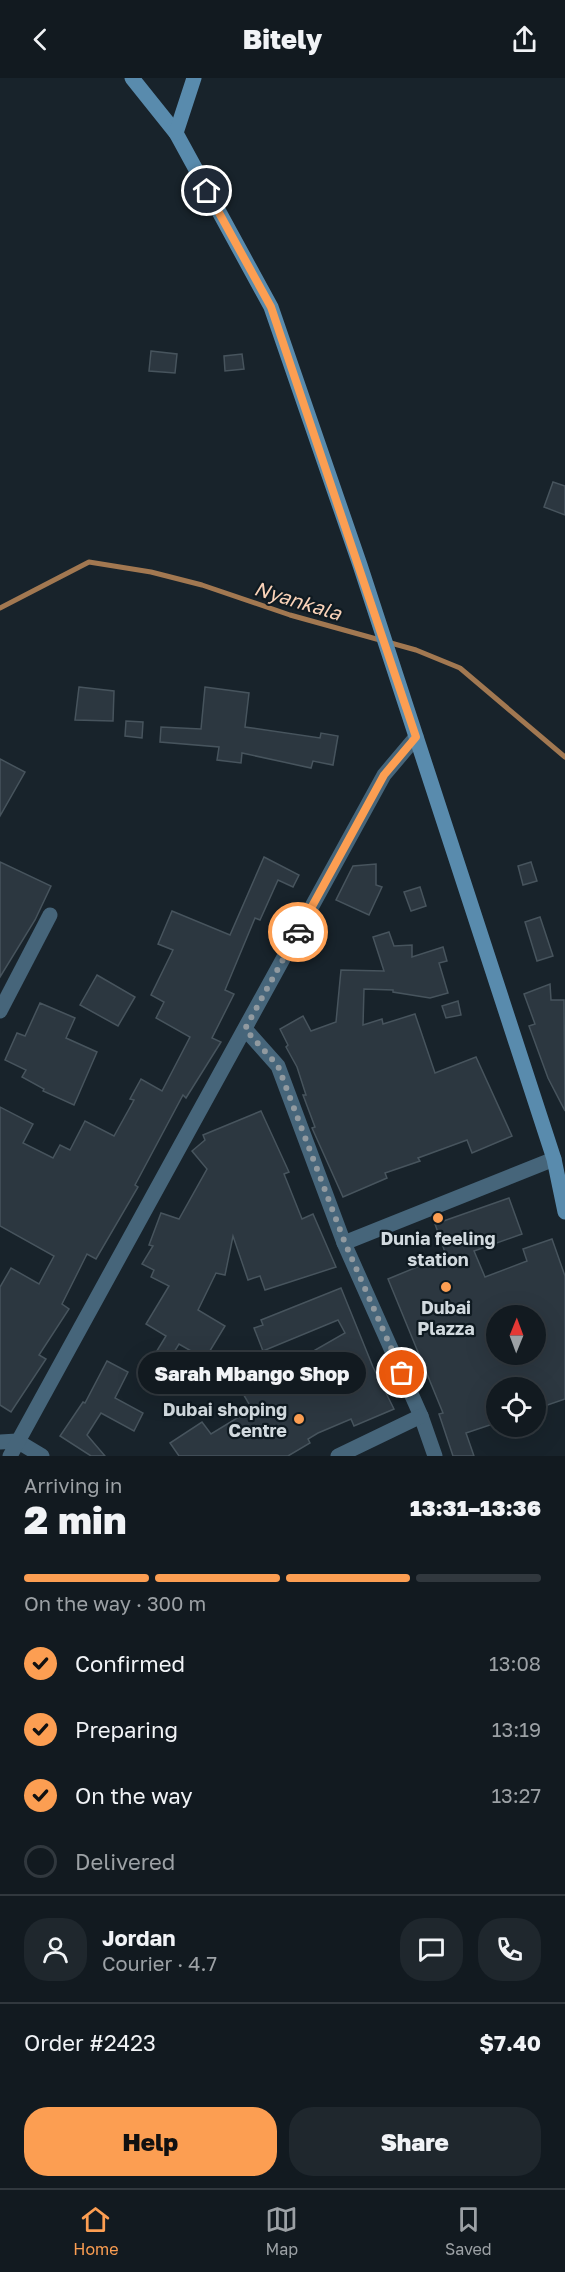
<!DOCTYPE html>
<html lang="en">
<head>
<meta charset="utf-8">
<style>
  body { margin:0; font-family:"Golos Text",sans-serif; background:#1f272d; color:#f1f3f6; height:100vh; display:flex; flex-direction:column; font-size:22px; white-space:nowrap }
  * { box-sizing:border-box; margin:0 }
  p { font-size:20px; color:#9ca1a5 }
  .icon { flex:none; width:33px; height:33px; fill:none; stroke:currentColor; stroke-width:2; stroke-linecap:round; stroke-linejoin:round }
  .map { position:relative; height:1378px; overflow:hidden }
  .drawer { display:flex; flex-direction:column; background:#121a20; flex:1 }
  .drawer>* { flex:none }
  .needle { width:39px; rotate:1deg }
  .fabs { position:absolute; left:486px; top:1227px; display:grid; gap:12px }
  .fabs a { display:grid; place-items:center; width:60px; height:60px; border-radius:50%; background:#121a20; box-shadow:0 6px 24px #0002,0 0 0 2px #31383e; font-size:30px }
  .pin { position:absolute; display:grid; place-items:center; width:51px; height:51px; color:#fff; margin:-26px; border:3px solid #fff; border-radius:50%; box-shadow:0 2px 6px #0007 }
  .courier { position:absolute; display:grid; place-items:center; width:60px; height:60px; margin:-30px; border:4px solid #fc9e52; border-radius:50%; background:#fff; color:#222; box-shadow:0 2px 8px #0007 }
  .bubble { position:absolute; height:42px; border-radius:21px; background:#121a20; box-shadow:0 6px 24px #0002,0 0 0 2px #31383e; font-size:20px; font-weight:800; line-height:42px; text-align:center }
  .headline em { font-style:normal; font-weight:800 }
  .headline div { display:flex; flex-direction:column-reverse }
  .headline { display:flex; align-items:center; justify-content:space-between; height:102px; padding:0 24px }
  h1 { font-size:39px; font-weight:800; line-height:45px }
  .bar { display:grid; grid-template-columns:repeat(4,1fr); gap:9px 6px; align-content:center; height:72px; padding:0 24px }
  .bar i { height:8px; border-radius:4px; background:#31383e }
  .bar .selected { background:#fc9e52 }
  .bar p { grid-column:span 4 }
  .line { display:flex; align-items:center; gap:15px; padding:0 24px; border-top:2px solid #31383e }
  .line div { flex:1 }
  .round { display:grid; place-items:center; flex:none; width:63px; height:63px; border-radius:24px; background:#1f272d }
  ol { padding:0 24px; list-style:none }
  li { display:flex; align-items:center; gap:18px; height:66px }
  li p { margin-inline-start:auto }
  li .icon { padding:6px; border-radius:50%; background:#fc9e52; color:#111; stroke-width:4 }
  li:last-child { color:#9ca1a5 }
  li i { width:33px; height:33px; border:3px solid #31383e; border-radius:50% }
  .button { display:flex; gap:12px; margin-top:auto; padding:12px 24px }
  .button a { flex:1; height:69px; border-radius:24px; background:#fc9e52; color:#111; font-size:24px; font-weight:800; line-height:69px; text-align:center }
  .button a+a { background:#1f272d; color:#f1f3f6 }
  header { display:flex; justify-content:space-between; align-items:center; height:78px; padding:0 24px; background:#121a20; font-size:27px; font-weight:800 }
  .tab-bar { display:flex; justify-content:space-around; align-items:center; height:84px; border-top:2px solid #31383e; background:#121a20; font-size:16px; color:#9ca1a5 }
  .tab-bar a { display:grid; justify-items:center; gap:3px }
  .tab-bar .selected { color:#fc9e52 }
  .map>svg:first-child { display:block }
</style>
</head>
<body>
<header><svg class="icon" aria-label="back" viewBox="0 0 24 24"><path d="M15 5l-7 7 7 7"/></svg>Bitely<svg class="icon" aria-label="share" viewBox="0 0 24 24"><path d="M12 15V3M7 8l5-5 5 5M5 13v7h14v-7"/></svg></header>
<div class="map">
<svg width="565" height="1378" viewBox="0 0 565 1378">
  <rect width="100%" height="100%" fill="#18232b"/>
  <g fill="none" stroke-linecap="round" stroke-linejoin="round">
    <polyline stroke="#a27851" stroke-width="5" points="0,530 89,484 151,494 202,507 290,537 416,572 460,590 565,679"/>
  </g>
  <g fill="#2c3740" stroke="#47545d" stroke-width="1.5" fill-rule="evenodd">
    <polygon points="151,273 177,276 175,295 149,293"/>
    <polygon points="242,276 244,291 225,293 224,278"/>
    <polygon points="553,404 565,408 565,437 544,429"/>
    <polygon points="79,609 114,613 113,643 75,642"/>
    <polygon points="205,609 249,615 245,649 320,660 321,655 338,658 333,687 313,683 311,690 242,675 241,685 217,682 219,669 160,664 161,649 201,651"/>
    <polygon points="126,643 143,644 142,660 125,658"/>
    <polygon points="0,681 25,694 0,738"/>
    <polygon points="264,779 299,797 293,809 278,802 260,842 255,840 225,912 234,916 212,960 221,964 186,1020 183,1017 135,1107 138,1109 96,1181 87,1176 62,1226 69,1231 39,1277 46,1281 11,1334 0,1327 0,1209 11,1190 39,1206 54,1178 0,1148 0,1029 33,1046 23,1065 53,1080 60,1067 70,1072 85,1043 114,1058 134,1022 130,1021 141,1001 162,1013 190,959 156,940 164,924 151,917 173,872 158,866 172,833 230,857"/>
    <polygon points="0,784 51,808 35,842 0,899"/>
    <polygon points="531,784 537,803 523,807 518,788"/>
    <polygon points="376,786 376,807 382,809 369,837 336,822 353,788"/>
    <polygon points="420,809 426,828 411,833 404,814"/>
    <polygon points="540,839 553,878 537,883 525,844"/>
    <polygon points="389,854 394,868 412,867 412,879 443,869 447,883 439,885 448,915 430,920 393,914 393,912 364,911 363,947 382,941 383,946 415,936 435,995 476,979 512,1058 472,1075 467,1062 418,1080 420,1083 385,1095 387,1100 343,1119 312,1050 315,1049 303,1017 306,1017 297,989 286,969 288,967 280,951 303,938 311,953 336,944 341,892 384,893 373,859"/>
    <polygon points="97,897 135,919 118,948 80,927"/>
    <polygon points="550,906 551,922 564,922 565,1033 548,1000 529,948 535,946 524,916"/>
    <polygon points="458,923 461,937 446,940 442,928"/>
    <polygon points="40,925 75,940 66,960 97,974 74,1027 43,1013 44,1011 22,999 26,992 5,982 17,955 25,958"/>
    <polygon points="261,1033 289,1094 284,1096 302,1141 313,1136 336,1189 265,1212 260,1198 248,1202 233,1158 225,1197 216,1195 198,1232 225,1248 205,1281 179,1266 157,1302 144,1294 166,1258 146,1246 169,1208 151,1199 154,1192 142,1186 153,1168 149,1167 161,1135 179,1141 207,1091 192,1073 205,1062 203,1057"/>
    <path d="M509,1120L522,1156L474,1173L485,1199L527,1183L523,1171L552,1161L565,1198V1321L536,1331V1310H496V1345L466,1355L474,1378H453L439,1336L443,1335L388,1201L446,1177L435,1146ZM496,1238H536V1276H496Z"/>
    <polygon points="341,1210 373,1289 394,1331 354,1348 351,1341 318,1355 308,1361 310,1365 288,1378 179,1378 170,1365 202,1344 211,1356 252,1331 242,1314 345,1255 338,1242 263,1273 254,1250 263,1247 261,1242"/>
    <polygon points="107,1283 128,1294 115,1320 143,1335 134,1353 101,1335 87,1357 105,1378 91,1378 60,1358 83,1324 85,1325"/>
  </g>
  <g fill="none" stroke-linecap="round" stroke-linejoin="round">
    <g stroke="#46657a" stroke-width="15">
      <polyline points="0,933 50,837"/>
      <polyline points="245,951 278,988 344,1165 421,1338 435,1378"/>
      <polyline points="344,1165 554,1081"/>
      <polyline points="0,1364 17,1363 42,1378"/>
      <polyline points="10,1378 384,697 416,659"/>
      <polyline points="338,1378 421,1338"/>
    </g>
    <g stroke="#598bad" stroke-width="15">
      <polyline points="132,0 176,55 271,229 360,487 554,1081 565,1134"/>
      <polyline points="176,55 194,0"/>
    </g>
  </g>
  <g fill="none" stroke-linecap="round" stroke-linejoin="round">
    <polyline stroke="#919aa0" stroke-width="6" stroke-dasharray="0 10.8" points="298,854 245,951 278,988 345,1165 402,1295"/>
    <polyline stroke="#fc9e52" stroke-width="8" points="207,113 271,229 416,659 384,697 298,854"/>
  </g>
  <g fill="#fc9e52" stroke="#0f1a21" stroke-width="2">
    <circle cx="438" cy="1140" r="6"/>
    <circle cx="446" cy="1209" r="6"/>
    <circle cx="299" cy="1341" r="6"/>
  </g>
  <g text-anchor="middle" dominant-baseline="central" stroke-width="4.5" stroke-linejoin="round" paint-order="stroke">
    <g font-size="18" font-weight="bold" fill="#d2dadf" stroke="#0f1a21">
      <text x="438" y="1160">Dunia feeling<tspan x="438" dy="21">station</tspan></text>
      <text x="446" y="1229">Dubai<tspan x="446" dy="21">Plazza</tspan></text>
      <text x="287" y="1331" text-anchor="end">Dubai shoping<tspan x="287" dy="21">Centre</tspan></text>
    </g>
    <g font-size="20" font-style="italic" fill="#f9d2b8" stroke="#0f1a21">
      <text transform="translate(298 522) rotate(17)">Nyankala</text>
    </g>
  </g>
</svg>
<div class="fabs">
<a><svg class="needle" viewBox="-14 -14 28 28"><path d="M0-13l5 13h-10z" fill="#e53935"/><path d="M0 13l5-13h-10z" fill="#9ca1a5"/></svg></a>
<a><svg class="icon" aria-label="locate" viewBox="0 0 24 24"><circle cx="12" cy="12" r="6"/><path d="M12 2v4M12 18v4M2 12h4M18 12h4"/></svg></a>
</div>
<div class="pin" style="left:402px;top:1295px;background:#ea580c"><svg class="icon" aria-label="bag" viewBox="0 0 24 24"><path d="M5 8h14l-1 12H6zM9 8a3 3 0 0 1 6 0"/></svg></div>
<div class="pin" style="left:207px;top:113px;background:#1f2937"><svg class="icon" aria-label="home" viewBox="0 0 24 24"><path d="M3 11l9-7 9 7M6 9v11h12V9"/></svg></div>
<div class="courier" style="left:298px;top:854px"><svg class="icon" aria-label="car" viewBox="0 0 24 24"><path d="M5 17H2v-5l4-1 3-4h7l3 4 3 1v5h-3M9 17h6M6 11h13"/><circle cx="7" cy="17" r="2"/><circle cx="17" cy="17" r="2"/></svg></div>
<div class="bubble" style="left:138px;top:1274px;width:228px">Sarah Mbango Shop</div>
</div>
<section class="drawer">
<div class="headline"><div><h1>2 min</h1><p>Arriving in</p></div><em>13:31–13:36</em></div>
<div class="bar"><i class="selected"></i><i class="selected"></i><i class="selected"></i><i></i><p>On the way · 300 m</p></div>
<ol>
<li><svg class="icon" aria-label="check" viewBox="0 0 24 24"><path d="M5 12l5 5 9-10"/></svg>Confirmed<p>13:08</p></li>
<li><svg class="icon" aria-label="check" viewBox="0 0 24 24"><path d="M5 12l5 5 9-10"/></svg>Preparing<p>13:19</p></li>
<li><svg class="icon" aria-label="check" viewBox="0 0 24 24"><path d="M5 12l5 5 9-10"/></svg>On the way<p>13:27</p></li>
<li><i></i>Delivered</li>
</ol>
<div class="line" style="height:108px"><a class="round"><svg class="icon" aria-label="person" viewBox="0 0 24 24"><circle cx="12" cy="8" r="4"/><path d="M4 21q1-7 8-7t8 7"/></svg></a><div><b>Jordan</b><p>Courier · 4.7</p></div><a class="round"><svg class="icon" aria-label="chat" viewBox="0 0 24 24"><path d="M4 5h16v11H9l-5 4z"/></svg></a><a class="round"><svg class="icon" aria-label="phone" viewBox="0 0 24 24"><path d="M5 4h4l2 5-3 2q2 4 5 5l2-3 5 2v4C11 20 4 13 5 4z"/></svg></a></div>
<div class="line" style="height:78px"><div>Order #2423</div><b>$7.40</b></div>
<div class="button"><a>Help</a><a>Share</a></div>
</section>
<nav class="tab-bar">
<a class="selected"><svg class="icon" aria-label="home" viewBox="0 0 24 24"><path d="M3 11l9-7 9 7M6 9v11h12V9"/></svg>Home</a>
<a><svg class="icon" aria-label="map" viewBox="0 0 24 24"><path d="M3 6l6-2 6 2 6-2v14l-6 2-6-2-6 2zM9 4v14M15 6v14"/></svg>Map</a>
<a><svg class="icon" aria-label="saved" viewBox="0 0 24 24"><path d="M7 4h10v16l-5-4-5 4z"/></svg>Saved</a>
</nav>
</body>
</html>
